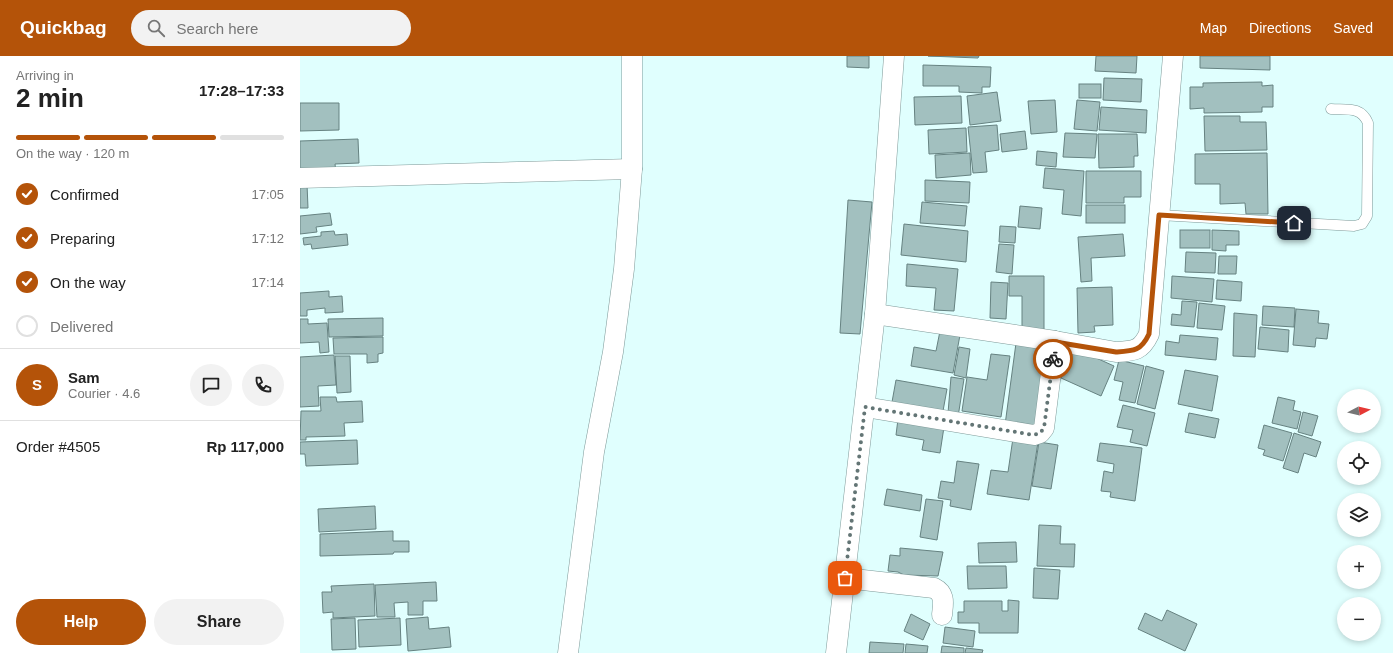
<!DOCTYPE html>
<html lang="en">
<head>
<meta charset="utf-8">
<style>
  body { margin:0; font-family:Helvetica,sans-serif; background:#f2f2f2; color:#222; height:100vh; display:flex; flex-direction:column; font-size:15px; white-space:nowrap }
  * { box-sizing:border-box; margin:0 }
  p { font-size:13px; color:#767676 }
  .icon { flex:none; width:22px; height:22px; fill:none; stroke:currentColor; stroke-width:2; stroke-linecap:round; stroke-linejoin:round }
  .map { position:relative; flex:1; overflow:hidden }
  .side { display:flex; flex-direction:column; background:#fff; width:300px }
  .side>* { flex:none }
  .needle { width:26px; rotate:83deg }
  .buttons { position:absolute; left:1037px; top:333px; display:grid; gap:8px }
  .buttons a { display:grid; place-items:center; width:44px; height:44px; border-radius:50%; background:#fff; box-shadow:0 2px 6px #0003; font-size:20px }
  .pin { position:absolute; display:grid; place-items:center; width:34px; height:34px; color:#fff; margin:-17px; border-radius:8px; box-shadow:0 2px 6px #0006 }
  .courier { position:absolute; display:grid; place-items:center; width:40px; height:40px; margin:-20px; border:3px solid #b45309; border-radius:50%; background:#fff; color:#222; box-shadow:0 1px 5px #0007 }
  .overview em { font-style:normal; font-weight:800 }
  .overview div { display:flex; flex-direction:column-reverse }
  .overview { display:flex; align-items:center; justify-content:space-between; height:68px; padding:0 16px }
  h1 { font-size:26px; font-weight:800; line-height:30px }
  .bar { display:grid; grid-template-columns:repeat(4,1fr); gap:6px 4px; align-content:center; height:48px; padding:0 16px }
  .bar i { height:5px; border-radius:3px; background:#e0e0e0 }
  .bar .on { background:#b45309 }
  .bar p { grid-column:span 4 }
  .line { display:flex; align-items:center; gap:10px; padding:0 16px; border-top:1px solid #e0e0e0 }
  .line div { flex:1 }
  .round { display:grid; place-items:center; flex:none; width:42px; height:42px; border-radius:21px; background:#f2f2f2 }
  ol { padding:0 16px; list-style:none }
  li { display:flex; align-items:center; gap:12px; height:44px }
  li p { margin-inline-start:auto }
  li .icon { padding:4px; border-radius:50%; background:#b45309; color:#fff; stroke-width:4 }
  li:last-child { color:#767676 }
  li i { width:22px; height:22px; border:2px solid #e0e0e0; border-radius:50% }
  .primary-button { display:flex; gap:8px; margin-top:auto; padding:8px 16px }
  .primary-button a { flex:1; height:46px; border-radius:24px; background:#b45309; color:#fff; font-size:16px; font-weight:800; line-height:46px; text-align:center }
  .primary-button a+a { background:#f2f2f2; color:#222 }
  header { display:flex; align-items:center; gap:24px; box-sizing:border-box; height:56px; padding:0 20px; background:#b45309; color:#fff }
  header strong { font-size:19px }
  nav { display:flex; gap:22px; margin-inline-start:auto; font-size:14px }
  .search { width:280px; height:36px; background:#f2f2f2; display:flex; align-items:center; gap:10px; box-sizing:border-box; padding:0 14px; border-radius:22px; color:#767676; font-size:15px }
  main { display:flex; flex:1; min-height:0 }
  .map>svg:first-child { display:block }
</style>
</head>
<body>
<header>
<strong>Quickbag</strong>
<div class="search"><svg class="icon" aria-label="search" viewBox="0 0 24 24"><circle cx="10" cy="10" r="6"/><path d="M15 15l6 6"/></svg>Search here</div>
<nav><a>Map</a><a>Directions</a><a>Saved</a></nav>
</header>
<main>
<section class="side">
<div class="overview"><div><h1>2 min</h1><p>Arriving in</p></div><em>17:28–17:33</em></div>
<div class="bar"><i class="on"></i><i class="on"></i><i class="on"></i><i></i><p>On the way · 120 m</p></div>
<ol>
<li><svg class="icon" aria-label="check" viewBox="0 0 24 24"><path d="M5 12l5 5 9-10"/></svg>Confirmed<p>17:05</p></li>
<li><svg class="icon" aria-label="check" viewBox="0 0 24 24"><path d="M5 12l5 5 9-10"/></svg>Preparing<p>17:12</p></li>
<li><svg class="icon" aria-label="check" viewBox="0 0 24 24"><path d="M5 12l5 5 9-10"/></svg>On the way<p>17:14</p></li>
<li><i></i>Delivered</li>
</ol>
<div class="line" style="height:72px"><b class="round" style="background:#b45309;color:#fff">S</b><div><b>Sam</b><p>Courier · 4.6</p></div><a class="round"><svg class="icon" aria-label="chat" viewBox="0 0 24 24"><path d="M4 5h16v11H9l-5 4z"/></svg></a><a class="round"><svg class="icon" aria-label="phone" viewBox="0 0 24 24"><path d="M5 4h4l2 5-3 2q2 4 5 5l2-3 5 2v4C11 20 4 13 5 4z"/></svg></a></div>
<div class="line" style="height:52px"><div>Order #4505</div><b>Rp 117,000</b></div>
<div class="primary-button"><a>Help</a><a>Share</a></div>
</section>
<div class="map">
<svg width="1093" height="597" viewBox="0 0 1093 597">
  <rect width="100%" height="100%" fill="#e0fffe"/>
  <g fill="#a2c0bf" stroke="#668281">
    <polygon points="547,0 569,0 569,12 547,11"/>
    <polygon points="628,0 679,0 678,2"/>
    <polygon points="796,0 837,0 836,17 795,15"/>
    <polygon points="900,0 970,0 970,14 900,12"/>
    <polygon points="623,9 691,11 690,31 682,31 682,37 659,36 659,30 623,30"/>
    <polygon points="804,22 842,23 841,46 803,44"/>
    <polygon points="962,26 962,30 973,29 973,51 962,51 962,56 904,57 904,52 890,53 890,31 903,31 903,27"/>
    <rect x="779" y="28" width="22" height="14"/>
    <polygon points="697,36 701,65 670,69 667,40"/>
    <polygon points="661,40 662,67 615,69 614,41"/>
    <polygon points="755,44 757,76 731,78 728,45"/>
    <polygon points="777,44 800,46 797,75 774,73"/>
    <polygon points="0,47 39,47 39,74 0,75"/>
    <polygon points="801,51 847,54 846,77 799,74"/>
    <polygon points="904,60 940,60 940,66 966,66 967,94 905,95"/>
    <polygon points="697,69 699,94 685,96 687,116 673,117 668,71"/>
    <polygon points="666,72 667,96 629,98 628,74"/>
    <polygon points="725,75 727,93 702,96 700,78"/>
    <polygon points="765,77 797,78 795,102 763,101"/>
    <polygon points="798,78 837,78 838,100 834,100 834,111 799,112"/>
    <polygon points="58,83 59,107 35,108 36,117 0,118 0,85"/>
    <polygon points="737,95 757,97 756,111 736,109"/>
    <polygon points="670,97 671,119 636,122 635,99"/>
    <polygon points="967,97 968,158 946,158 945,147 920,148 920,128 895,128 895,98"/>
    <polygon points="745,112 784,115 781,160 762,158 764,134 743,132"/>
    <polygon points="786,115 841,115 841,141 824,141 824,147 786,147"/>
    <polygon points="625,124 670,126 669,147 625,145"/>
    <polygon points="0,128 7,128 8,152 0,152"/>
    <polygon points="548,144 572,146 560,278 540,277"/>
    <polygon points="622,146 667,150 665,170 620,167"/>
    <rect x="786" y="149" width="39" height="18"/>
    <polygon points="720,150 742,152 740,173 718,171"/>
    <polygon points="30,157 32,169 16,171 17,176 0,178 0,160"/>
    <polygon points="604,168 668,175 666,206 601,199"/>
    <polygon points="700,170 716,171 715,187 699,186"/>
    <rect x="880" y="174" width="30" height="18"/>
    <polygon points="912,174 939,175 939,189 926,189 926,195 912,194"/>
    <polygon points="34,175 35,179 47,178 48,189 12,193 11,188 4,189 3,182 21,180 21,176"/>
    <polygon points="823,178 825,200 791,202 792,225 781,226 778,181"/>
    <polygon points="699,188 714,189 712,218 696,216"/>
    <polygon points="886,196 916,197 915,217 885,216"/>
    <polygon points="919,200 937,200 936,218 918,218"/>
    <polygon points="607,208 658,213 654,255 634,254 636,232 606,230"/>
    <polygon points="709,220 744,220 744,274 722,274 722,240 709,240"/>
    <polygon points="872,220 914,223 912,246 871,242"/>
    <polygon points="917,224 942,226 941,245 916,243"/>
    <polygon points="691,226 708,227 706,263 690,262"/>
    <polygon points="812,231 813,269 794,270 795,276 778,277 777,232"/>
    <polygon points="29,235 29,241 42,240 43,256 25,257 25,252 7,254 7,260 0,260 0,237"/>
    <polygon points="882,245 897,246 894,271 871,269 872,258 881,259"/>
    <polygon points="899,247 925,250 922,274 897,272"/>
    <polygon points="963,250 995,252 994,271 962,269"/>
    <polygon points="996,253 1019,255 1018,267 1029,268 1027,283 1016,282 1015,291 993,289"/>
    <polygon points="934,257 957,259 955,301 933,300"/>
    <polygon points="83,262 83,280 29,281 28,263"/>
    <polygon points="0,263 8,263 8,268 27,267 29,296 20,297 19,286 0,287"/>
    <polygon points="960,271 989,274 988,296 958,293"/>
    <polygon points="640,275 660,279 653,317 611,310 614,291 636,295"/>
    <polygon points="880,279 918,282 916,304 865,299 866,285 879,287"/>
    <polygon points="83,281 83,297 78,298 78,306 67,307 67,298 34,298 33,282"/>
    <polygon points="716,287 746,290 736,370 705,369"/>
    <polygon points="659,291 670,293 666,322 654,319"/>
    <polygon points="774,292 814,310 801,340 761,322"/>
    <polygon points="691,298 710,300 701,361 662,355 667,321 687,324"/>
    <polygon points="34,299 36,329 18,330 19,350 0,351 0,301"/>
    <polygon points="35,300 50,300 51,336 37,337"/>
    <polygon points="819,304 844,310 835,347 819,344 823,326 814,324"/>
    <polygon points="846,310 864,315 855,353 837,348"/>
    <polygon points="885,314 918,320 912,355 878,348"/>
    <polygon points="651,321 664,323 658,361 648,357"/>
    <polygon points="596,324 647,333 643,355 592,346"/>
    <polygon points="20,341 36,341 37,346 62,345 63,366 44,367 45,380 6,381 6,384 0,384 1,355 21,355"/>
    <polygon points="978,341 995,345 993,354 1001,356 997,373 972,367"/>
    <polygon points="823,349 855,357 847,390 830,386 833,374 817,371"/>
    <polygon points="1003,356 1018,360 1012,380 998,376"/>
    <polygon points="889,357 919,363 915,382 885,376"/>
    <polygon points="598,363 644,371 640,397 622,394 624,384 596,379"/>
    <polygon points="964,369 992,377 983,405 963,399 965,394 958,392"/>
    <polygon points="994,377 1021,386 1016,401 1004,397 998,417 983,412"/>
    <polygon points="713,382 738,386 729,444 687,438 691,414 708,416"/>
    <polygon points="57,384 58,408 6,410 5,398 0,398 0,386"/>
    <polygon points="739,386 758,389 751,433 732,430"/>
    <polygon points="800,387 842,392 835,445 810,441 811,436 801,435 804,415 813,417 814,408 797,405"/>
    <polygon points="657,405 679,408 671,454 650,450 651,444 638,442 641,425 654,427"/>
    <polygon points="587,433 622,439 620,455 584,449"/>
    <polygon points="626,443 643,445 637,484 620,481"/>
    <polygon points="75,450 76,473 19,476 18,453"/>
    <polygon points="739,469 761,470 760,488 775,488 774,511 737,510"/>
    <polygon points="93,475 93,485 109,485 109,496 94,496 93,498 20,500 20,478"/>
    <polygon points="716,486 717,506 679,507 678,487"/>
    <polygon points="600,492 643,496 638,520 604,519 598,516 588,515 590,499 600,500"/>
    <polygon points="667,510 706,510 707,532 668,533"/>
    <polygon points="734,512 760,514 758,543 733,542"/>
    <polygon points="136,526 137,545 123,545 123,559 108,559 108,546 94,547 95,561 77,561 75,529"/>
    <polygon points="74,528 75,560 33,562 33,556 23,557 22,536 32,536 31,530"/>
    <polygon points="708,544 719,545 718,577 679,577 679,567 658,567 658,556 664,556 664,545 702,545 702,555 708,555"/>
    <polygon points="867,554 897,568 885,595 838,573 845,557 862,565"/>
    <polygon points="611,558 630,568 623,584 604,575"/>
    <polygon points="128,561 129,573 149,571 151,591 108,595 106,563"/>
    <polygon points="55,562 56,593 32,594 31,563"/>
    <polygon points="100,562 101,589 59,591 58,564"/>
    <polygon points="645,571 675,575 673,591 643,587"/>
    <polygon points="570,586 604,588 603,597 569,597"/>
    <polygon points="606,588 628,590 627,597 605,597"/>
    <polygon points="642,590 664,592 664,597 641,597"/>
    <polygon points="666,592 683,594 682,597 665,597"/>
  </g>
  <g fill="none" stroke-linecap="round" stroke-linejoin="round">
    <g stroke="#7e9a99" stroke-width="11">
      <path id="service" d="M859,159L1054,170L1062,168L1067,160L1068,67C1061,50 1047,54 1031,53"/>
    </g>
    <g stroke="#7e9a99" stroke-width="21">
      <g id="minor">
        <polyline points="0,122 332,113"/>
        <path d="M575,258L755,285L816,296C834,295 841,295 849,278L873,0"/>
        <polyline points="565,351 734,379 740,377 744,372 755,285"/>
        <path d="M545,522L634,532C646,538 643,548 642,559"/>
        <polyline points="268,597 294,396 313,296 324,213 332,113 332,0"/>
        <polyline points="536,597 575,258 594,0"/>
      </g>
    </g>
    <use href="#service" stroke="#fff" stroke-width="10"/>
    <use href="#minor" stroke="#fff" stroke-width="20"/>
  </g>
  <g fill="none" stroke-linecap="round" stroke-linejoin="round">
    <polyline stroke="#637575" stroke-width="4" stroke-dasharray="0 7.2" points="545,522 565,351 734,379 740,377 744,372 753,303"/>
    <path stroke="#b45309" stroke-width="5" d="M753,303L755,286L816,296C834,295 841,295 849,278L859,159L994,167"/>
  </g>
</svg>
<div class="buttons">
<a><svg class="needle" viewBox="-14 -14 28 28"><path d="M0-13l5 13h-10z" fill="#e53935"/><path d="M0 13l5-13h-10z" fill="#767676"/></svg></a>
<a><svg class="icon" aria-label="locate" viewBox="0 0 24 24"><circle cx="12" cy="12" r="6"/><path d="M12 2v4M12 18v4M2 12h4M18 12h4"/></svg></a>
<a><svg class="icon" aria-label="layers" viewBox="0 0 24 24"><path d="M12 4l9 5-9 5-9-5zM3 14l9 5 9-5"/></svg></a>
<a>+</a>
<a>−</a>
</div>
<div class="pin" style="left:545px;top:522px;background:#ea580c"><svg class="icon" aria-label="bag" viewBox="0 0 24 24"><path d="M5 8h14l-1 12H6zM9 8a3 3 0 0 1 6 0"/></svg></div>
<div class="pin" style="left:994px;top:167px;background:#1f2937"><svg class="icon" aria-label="home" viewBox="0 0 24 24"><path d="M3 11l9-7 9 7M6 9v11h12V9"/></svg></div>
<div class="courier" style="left:753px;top:303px"><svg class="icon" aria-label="bike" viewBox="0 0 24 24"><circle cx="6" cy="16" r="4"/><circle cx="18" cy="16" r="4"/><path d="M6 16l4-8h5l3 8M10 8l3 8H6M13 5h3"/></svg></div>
</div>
</main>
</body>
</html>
